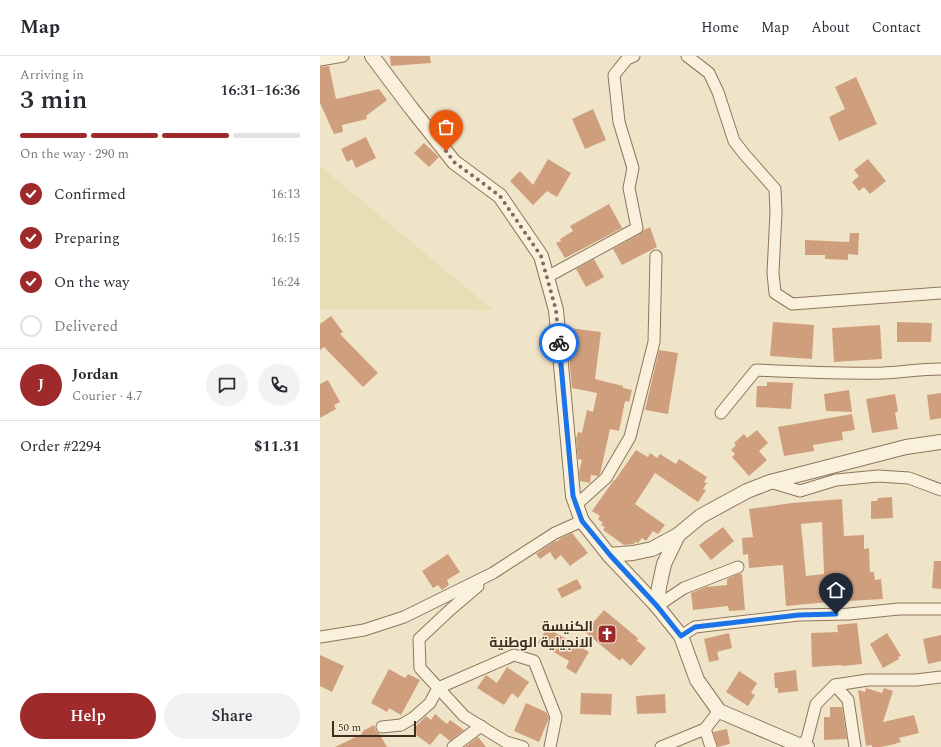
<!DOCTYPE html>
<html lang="en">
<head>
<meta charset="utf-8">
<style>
  body { margin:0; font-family:Spectral,Cairo,serif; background:#f2f2f3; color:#2b2b33; height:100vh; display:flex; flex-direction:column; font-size:15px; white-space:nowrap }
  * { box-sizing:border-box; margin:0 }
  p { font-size:13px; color:#7c7c81 }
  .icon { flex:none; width:22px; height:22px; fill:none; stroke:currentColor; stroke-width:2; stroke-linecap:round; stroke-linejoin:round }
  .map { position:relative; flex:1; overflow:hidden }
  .details { display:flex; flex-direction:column; background:#fff; width:320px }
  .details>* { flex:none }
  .scale { position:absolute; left:12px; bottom:10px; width:84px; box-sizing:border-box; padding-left:4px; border:2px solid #3d2e20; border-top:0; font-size:11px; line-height:14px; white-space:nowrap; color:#3d2e20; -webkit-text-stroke:3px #f7eed8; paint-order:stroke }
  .pin { position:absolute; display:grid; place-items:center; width:34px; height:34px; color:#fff; margin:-41px -17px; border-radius:50% 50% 50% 0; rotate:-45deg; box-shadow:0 0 4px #0007 }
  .pin .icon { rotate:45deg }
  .courier { position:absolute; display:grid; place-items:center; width:40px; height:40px; margin:-20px; border:3px solid #1a73e8; border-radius:50%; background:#fff; color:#222; box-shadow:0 1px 5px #0007 }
  .summary em { font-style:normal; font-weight:600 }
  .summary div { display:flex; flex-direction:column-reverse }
  .summary { display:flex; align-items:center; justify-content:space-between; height:68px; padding:0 20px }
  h1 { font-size:26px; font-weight:600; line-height:30px }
  .bar { display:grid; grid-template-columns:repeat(4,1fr); gap:6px 4px; align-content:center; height:48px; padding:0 20px }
  .bar i { height:5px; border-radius:3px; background:#e1e1e2 }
  .bar .current { background:#9e2a2b }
  .bar p { grid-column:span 4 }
  .line { display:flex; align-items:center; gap:10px; padding:0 20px; border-top:1px solid #e1e1e2 }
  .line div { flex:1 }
  .round { display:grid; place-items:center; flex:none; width:42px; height:42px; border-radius:21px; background:#f2f2f3 }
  ol { padding:0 20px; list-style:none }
  li { display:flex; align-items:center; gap:12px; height:44px }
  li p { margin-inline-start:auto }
  li .icon { padding:4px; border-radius:50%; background:#9e2a2b; color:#fff; stroke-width:4 }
  li:last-child { color:#7c7c81 }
  li i { width:22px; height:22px; border:2px solid #e1e1e2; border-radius:50% }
  .action { display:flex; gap:8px; margin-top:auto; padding:8px 20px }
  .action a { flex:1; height:46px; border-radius:24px; background:#9e2a2b; color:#fff; font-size:16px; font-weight:600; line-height:46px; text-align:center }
  .action a+a { background:#f2f2f3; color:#2b2b33 }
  header { display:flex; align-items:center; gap:24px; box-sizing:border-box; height:56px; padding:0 20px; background:#fff; border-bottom:1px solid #e1e1e2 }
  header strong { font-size:19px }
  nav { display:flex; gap:22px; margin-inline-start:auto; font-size:14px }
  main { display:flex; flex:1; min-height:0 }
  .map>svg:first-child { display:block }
</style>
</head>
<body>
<header>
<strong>Map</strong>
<nav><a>Home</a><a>Map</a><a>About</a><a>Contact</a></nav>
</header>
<main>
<section class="details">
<div class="summary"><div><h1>3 min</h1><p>Arriving in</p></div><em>16:31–16:36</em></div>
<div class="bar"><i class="current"></i><i class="current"></i><i class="current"></i><i></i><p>On the way · 290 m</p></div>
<ol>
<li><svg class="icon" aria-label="check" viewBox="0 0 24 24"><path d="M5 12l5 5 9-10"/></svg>Confirmed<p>16:13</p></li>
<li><svg class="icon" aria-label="check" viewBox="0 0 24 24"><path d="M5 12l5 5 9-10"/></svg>Preparing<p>16:15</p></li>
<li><svg class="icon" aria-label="check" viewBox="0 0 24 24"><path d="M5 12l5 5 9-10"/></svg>On the way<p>16:24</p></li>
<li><i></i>Delivered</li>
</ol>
<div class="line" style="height:72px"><b class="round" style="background:#9e2a2b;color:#fff">J</b><div><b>Jordan</b><p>Courier · 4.7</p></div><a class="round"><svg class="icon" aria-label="chat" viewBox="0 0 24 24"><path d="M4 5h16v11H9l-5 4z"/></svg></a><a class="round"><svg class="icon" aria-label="phone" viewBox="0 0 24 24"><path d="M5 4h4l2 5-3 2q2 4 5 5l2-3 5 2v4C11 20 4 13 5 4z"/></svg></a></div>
<div class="line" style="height:52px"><div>Order #2294</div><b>$11.31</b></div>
<div class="action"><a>Help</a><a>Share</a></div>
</section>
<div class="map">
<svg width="621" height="691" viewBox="0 0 621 691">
  <rect width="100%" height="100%" fill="#f0e4c8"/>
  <polygon fill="#e6deb5" points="0,110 173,254 0,253"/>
  <g fill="#cf9f7d" fill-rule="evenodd">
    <polygon points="70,0 110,0 111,7 71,10"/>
    <polygon points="9,10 16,43 59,33 67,44 46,60 47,63 22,69 23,76 14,78 0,47 0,11"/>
    <polygon points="536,21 557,68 519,85 509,61 525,53 515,31"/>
    <polygon points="273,53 286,84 265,93 252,63"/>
    <polygon points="46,81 56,102 36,112 32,103 27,106 21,93"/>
    <polygon points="104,87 119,101 109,111 94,97"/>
    <polygon points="228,103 251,117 237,141 227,135 213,149 190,125 200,115 213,129"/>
    <polygon points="548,103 566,125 550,138 544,131 539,135 532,126 539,120 534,114"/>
    <polygon points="289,148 302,172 245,202 236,187 241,185 240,183 253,175 250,170"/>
    <polygon points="330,171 337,191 302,209 293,193 320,178 324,174"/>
    <polygon points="530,177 539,177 538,199 528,198 528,204 505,203 505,199 485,199 485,184 529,186"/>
    <polygon points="274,203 284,221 266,231 256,213"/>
    <polygon points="11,260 23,276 20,278 58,317 43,331 4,291 0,294 0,268"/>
    <polygon points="453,266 494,269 492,303 450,300"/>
    <polygon points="577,266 612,267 611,286 577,286"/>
    <polygon points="560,269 562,303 514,306 512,272"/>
    <polygon points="249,272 281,276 275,323 303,330 303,332 312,334 309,346 305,345 299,375 290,373 280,418 278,420 271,419 270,427 260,425 259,416 262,404 258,403 256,383 258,376 262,377 267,354 273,356 277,337 252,332 250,310 250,305 249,305 247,286"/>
    <polygon points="339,294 358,297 348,358 325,354"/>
    <polygon points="8,324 20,346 14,349 16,353 0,362 0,328"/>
    <polygon points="447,326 473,327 471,353 436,351 437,330 447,330"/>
    <polygon points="529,334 532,356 506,355 504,338"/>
    <polygon points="621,337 621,362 610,364 607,339"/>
    <polygon points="575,338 578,355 575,357 578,373 552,377 546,343"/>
    <polygon points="532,358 535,374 522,376 523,384 493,389 494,395 464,400 458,371"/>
    <polygon points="437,374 448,387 439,395 447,404 429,420 412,401 415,398 411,394 416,389 414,387 424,378 427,382"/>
    <polygon points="316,394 328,401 330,397 337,402 340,398 356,408 359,403 387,421 384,426 387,427 383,433 386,434 378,446 335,417 315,448 345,469 338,478 333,475 326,485 322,482 318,487 315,486 314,488 304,489 283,474 285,471 281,469 283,467 278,463 280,460 272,455 294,424 295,424"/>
    <polygon points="572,441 573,462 551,463 551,445 557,445 558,442"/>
    <path d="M522,443L524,480L544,479V493L549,492L550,516H554L555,524L561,523L563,543L529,545V544L466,550L463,509L429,512L428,498L423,499L422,482L433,481L429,453L472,447ZM502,466L504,518L486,520L481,468Z"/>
    <polygon points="403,471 414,485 391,504 379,489"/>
    <polygon points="252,477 268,497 250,510 241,499 235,504 230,496 220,503 216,498 235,485 236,486 241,482"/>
    <polygon points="128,498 140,516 127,524 129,529 122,534 118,529 113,532 102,515"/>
    <polygon points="614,505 621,505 621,533 612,532"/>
    <polygon points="418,518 422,518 425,554 409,555 408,550 373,554 371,537 386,531 407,529 407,523"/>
    <polygon points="257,523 262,532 242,542 237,533"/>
    <polygon points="284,554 319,583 316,584 326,592 311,610 302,602 300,605 265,576"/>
    <polygon points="537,567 542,608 522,610 522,609 492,611 491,577 518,576 517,569"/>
    <polygon points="227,572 269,596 256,618 246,612 249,605 218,587"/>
    <polygon points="409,577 412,592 397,596 399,604 389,606 384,583"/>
    <polygon points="567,577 581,600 578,601 579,603 563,612 550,588"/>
    <polygon points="621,579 621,605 608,608 603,583"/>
    <polygon points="0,599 24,610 12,636 0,630"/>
    <polygon points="187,611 209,626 198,642 192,637 184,649 157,632 166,619 177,627"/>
    <polygon points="69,613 85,622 88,618 100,624 81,659 69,652 67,656 51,647"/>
    <polygon points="476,614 478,635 458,637 458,632 455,632 454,617"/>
    <polygon points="419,615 437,627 431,637 435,639 428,650 406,636"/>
    <polygon points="546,632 562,637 564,632 573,635 563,666 594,659 599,677 579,682 581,686 571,689 560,691 552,691 552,689 546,690 538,634 545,636"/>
    <polygon points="261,637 292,638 291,659 260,658"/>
    <polygon points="345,638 346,657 317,658 316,640"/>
    <polygon points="206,647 226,656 229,662 219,686 194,675"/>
    <polygon points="510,651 522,651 527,683 504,684 504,661 510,661"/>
    <polygon points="115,658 127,668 130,664 144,674 130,685 120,677 110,689 96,679 97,677 93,673 106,660 111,664"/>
    <polygon points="54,669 56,675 59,677 67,691 15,691 42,678 41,676"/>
    <polygon points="407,673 410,688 398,691 393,676"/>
    <polygon points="158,681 166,691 145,691"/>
  </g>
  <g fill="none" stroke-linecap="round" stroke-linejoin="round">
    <g stroke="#8d765c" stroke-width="13">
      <g id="minor">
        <polyline points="367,0 389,17 398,36 414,85 425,99 455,133 456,156 453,217 455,237 472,248 621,237"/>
        <polyline points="0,4 23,0"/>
        <polyline points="227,221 317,172 309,132 313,112 299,66 294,19 307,3 314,0"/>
        <path d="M401,357L436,314C478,316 520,318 563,317C582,316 601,313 621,313"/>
        <polyline points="450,426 480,435 516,424 558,420 589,422 621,434"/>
        <polyline points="256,449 286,422 310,381 334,286 336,200"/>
        <polyline points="158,530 131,553 99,583 100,612 144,660 186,686 203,691"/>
        <polyline points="337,550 364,532 418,511"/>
        <polyline points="361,580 375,571 479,559 529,558 579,553 621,553"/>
        <polyline points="0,581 44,574 84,561 173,517 235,477 262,465"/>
        <polyline points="515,629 528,644 535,691"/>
        <polyline points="62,671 81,669 93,662 110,647 118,632 194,599 214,605 236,661 230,691"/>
        <polyline points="385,673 391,691"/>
        <polyline points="481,690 487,683 496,648 515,629 548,624 596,624 621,621"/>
        <polyline points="133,691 161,670"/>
        <polyline points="341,691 385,673 399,655"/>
      </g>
    </g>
    <g stroke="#8d765c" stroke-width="16">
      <g id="tertiary">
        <polyline points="52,0 91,52 134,106 180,140 221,200 236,254 253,440 262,465 289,499 337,550 361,580 377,624 399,655 481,690 487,691"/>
        <polyline points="289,499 313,497 332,493 358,479"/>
        <polyline points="337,550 339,531 344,508 358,479 381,460 427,435 450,426 586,391 621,386"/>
      </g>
    </g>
    <use href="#minor" stroke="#faf1dc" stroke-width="11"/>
    <use href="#tertiary" stroke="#faf1dc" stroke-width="14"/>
  </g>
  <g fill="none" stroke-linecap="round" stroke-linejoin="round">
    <polyline stroke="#7c6e5b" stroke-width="4" stroke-dasharray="0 7.2" points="126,95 134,106 180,140 221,200 236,254 239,287"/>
    <polyline stroke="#1a73e8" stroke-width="5" points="239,287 253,440 262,465 290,499 337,550 361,580 375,571 479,559 516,558"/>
  </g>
  <defs>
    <g id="church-square" transform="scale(1)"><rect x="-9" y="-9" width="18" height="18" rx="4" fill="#9e2a2b" stroke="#f7eed8"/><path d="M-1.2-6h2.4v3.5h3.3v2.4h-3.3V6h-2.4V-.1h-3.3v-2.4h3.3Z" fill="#fff"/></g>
  </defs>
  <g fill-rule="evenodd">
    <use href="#church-square" x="287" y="578"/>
  </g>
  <g text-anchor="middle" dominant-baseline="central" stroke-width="3" stroke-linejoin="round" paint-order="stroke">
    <g font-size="14" font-weight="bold" fill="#3d2e20" stroke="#f7eed8" text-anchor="end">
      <text x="273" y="570">الكنيسة<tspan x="273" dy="16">الانجيلية الوطنية</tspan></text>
    </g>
  </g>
</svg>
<div class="scale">50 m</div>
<div class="pin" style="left:126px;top:95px;background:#ea580c"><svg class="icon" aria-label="bag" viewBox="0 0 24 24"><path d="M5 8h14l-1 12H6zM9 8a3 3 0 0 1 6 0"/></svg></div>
<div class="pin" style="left:516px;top:558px;background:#1f2937"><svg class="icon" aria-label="home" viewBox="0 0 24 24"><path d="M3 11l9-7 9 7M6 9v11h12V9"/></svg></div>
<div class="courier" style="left:239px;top:287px"><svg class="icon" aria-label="bike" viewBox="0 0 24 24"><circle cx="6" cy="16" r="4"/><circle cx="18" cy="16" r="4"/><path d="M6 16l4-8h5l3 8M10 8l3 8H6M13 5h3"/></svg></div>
</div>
</main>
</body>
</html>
